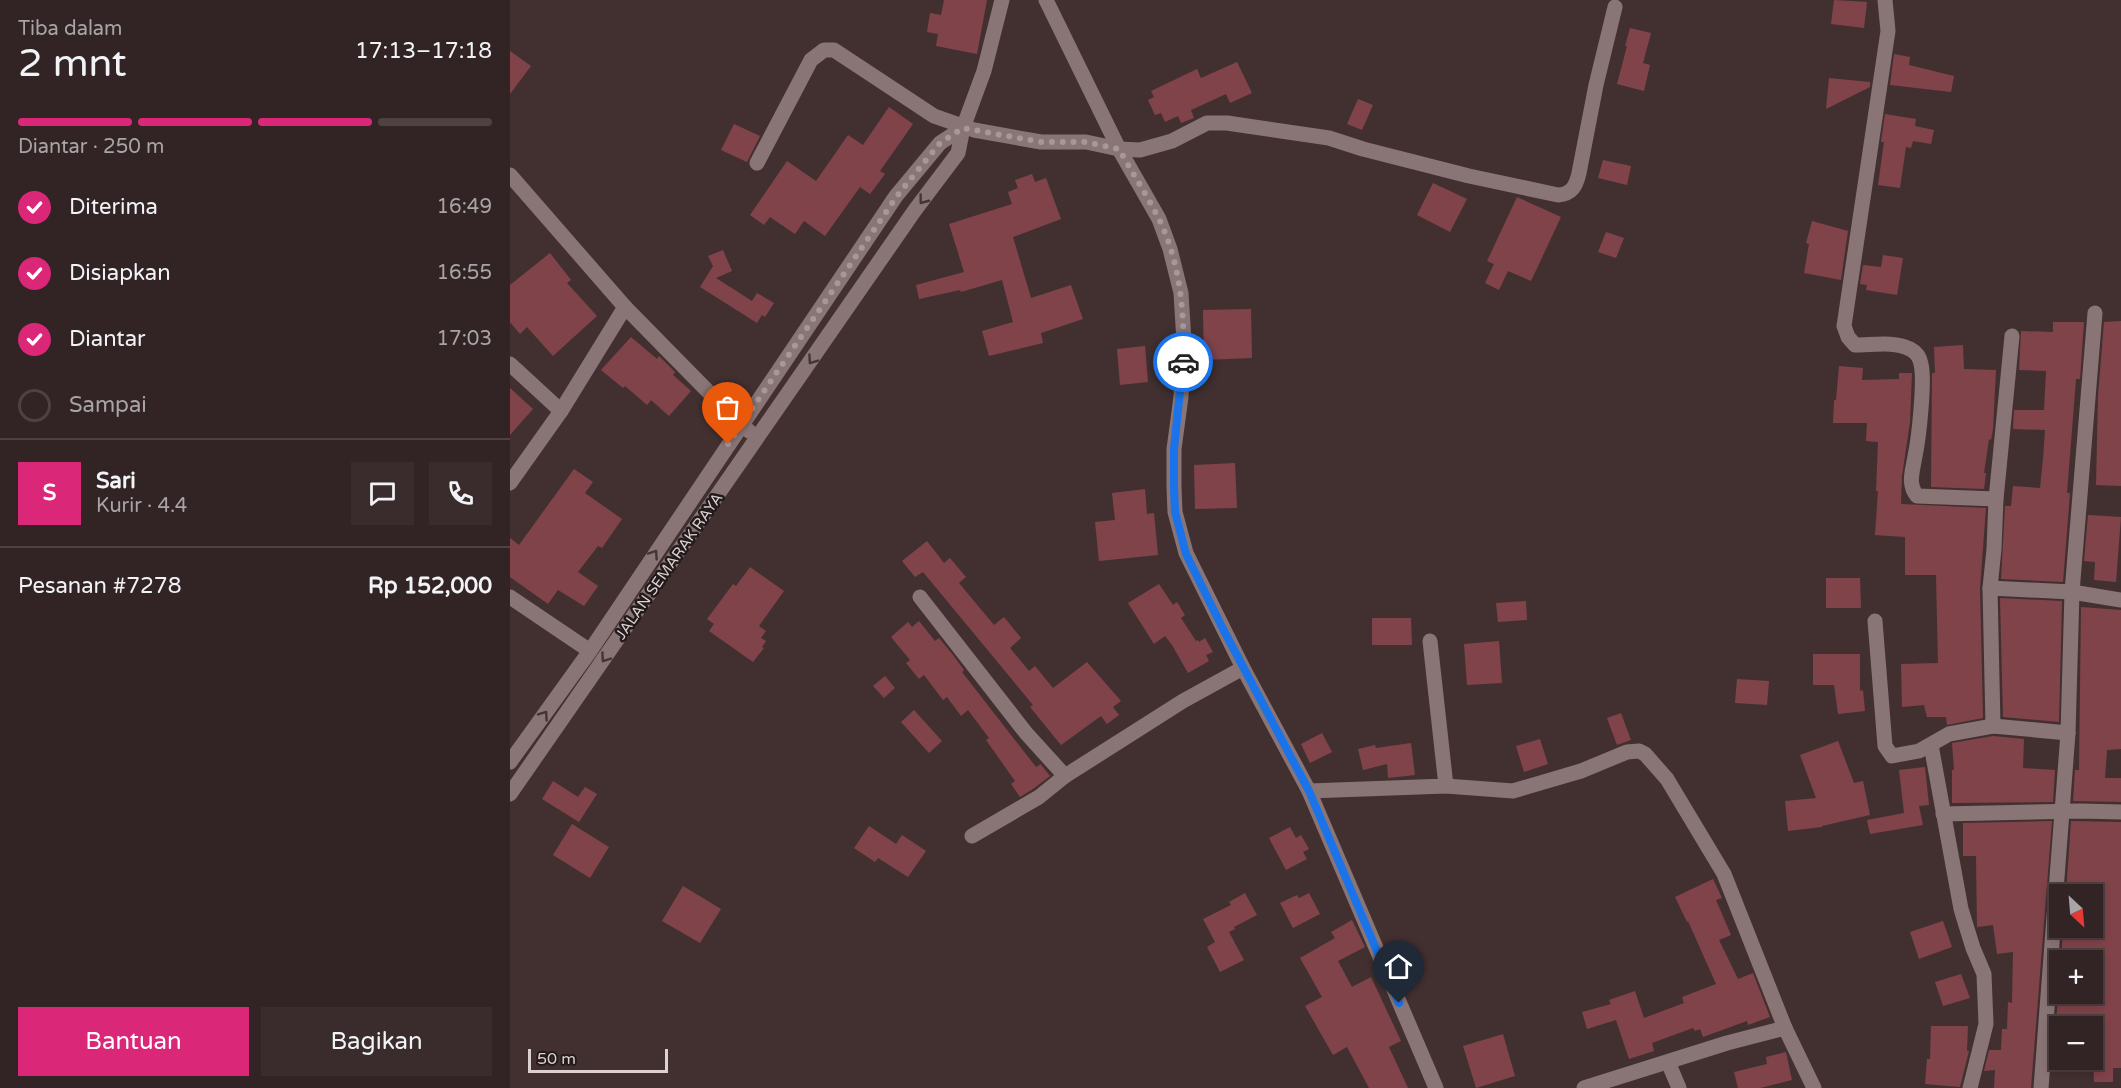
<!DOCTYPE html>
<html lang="id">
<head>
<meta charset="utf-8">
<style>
  body { margin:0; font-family:"Varela Round",sans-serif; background:#3a2c2d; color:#f1f3f6; height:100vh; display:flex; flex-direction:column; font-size:22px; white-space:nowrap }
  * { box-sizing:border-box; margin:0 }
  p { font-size:20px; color:#a8a4a7 }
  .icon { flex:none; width:33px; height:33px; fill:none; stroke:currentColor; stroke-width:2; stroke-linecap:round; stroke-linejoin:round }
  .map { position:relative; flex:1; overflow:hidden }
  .sheet { display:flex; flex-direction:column; background:#322425; width:510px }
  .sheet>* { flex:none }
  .needle { width:39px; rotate:154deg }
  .buttons { position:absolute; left:1539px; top:884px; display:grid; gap:12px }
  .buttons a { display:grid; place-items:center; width:54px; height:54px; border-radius:0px; background:#322425; box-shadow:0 3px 9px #0003,0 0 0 2px #4d4142; font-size:30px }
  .scale { position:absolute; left:18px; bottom:15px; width:140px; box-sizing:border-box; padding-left:6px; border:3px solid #dcd0d1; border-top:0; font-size:16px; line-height:21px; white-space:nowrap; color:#dcd0d1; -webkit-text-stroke:4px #231a1b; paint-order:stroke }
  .pin { position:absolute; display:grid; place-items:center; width:51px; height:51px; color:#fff; margin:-62px -26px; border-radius:50% 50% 50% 0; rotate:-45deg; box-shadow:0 0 6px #0007 }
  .pin .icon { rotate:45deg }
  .courier { position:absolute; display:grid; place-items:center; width:60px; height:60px; margin:-30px; border:4px solid #1a73e8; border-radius:50%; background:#fff; color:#222; box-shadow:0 2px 8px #0007 }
  .overview em { font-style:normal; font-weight:600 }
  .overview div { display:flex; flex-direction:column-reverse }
  .overview { display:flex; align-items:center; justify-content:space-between; height:102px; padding:0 18px }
  h1 { font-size:39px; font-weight:600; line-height:45px }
  .bar { display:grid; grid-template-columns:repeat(4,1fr); gap:9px 6px; align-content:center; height:72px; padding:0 18px }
  .bar i { height:8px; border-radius:4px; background:#4d4142 }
  .bar .active { background:#db2777 }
  .bar p { grid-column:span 4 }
  .line { display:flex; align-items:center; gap:15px; padding:0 18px; border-top:2px solid #4d4142 }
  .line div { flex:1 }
  .round { display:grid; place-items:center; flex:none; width:63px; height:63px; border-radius:0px; background:#3a2c2d }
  ol { padding:0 18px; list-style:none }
  li { display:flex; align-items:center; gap:18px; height:66px }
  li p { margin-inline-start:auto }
  li .icon { padding:6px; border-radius:50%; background:#db2777; color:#fff; stroke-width:4 }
  li:last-child { color:#a8a4a7 }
  li i { width:33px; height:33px; border:3px solid #4d4142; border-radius:50% }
  .button { display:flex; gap:12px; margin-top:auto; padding:12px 18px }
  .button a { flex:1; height:69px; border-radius:0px; background:#db2777; color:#fff; font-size:24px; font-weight:600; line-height:69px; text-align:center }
  .button a+a { background:#3a2c2d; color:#f1f3f6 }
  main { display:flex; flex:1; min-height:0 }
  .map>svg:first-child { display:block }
</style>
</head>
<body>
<main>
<section class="sheet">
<div class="overview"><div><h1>2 mnt</h1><p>Tiba dalam</p></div><em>17:13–17:18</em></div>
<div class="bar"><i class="active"></i><i class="active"></i><i class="active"></i><i></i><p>Diantar · 250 m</p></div>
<ol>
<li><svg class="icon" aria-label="check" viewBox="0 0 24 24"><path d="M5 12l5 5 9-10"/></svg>Diterima<p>16:49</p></li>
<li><svg class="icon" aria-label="check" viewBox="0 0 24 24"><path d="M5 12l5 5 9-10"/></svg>Disiapkan<p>16:55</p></li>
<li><svg class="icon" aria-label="check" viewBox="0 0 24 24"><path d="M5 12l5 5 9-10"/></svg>Diantar<p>17:03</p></li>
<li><i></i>Sampai</li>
</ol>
<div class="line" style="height:108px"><b class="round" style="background:#db2777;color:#fff">S</b><div><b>Sari</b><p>Kurir · 4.4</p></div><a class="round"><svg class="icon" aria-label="chat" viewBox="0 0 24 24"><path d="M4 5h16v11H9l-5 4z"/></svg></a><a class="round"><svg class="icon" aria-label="phone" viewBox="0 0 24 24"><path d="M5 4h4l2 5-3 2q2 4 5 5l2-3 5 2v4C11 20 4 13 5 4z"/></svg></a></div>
<div class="line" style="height:78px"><div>Pesanan #7278</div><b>Rp 152,000</b></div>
<div class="button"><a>Bantuan</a><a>Bagikan</a></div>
</section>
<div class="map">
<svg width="1611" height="1088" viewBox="0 0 1611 1088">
  <rect width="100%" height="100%" fill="#423031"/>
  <g fill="#81434a">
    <polygon points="434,0 477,0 467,54 426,46 428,34 417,32 420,13 431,15"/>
    <polygon points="1324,0 1357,2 1354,28 1321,24"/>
    <polygon points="1120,28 1141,33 1133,63 1140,65 1134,91 1107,84 1117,46 1115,46"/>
    <polygon points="0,51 21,66 0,94"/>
    <polygon points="1384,54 1400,57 1399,65 1444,76 1441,92 1380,85"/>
    <polygon points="727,62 742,93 720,103 716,94 681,110 684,118 671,123 668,116 655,122 651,113 645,115 638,100 644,97 641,91 687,69 691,78"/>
    <polygon points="1319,78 1360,82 1360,87 1316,109"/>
    <polygon points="848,99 863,105 852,130 837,124"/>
    <polygon points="379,107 403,124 370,171 375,174 360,194 350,187 315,236 294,221 285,234 260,217 254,225 240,215 277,161 306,181 338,135 353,145"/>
    <polygon points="1375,114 1406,119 1405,126 1424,130 1421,144 1403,141 1401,148 1396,147 1390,188 1368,185 1374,142 1371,142"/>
    <polygon points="224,124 250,136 237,162 211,150"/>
    <polygon points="1093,160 1121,166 1117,185 1088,178"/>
    <polygon points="522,174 525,182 536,178 551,219 503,237 521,298 561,285 573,319 531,333 533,343 479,356 472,331 503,322 492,280 451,292 450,290 409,299 406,285 454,272 439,224 502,204 498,192 508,188 505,180"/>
    <polygon points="923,183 957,199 940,232 907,215"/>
    <polygon points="1007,197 1051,217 1021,281 998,271 989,290 975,283 984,264 977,261"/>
    <polygon points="1302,221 1338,231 1331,280 1294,273 1299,244 1296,243"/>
    <polygon points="1096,232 1114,238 1106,258 1088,252"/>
    <polygon points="213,250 222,271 206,278 242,301 247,293 264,303 255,317 252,315 247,323 190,287 203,266 198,256"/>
    <polygon points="40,253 61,280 57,283 87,316 43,356 17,327 10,334 0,322 0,285"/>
    <polygon points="1373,255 1393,258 1387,295 1356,290 1357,285 1350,284 1353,265 1371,267"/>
    <polygon points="741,309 742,358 694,360 693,310"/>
    <polygon points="1611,321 1611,486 1586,485 1588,396 1594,322"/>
    <polygon points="1543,322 1574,322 1570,379 1566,379 1557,493 1560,493 1553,582 1491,579 1495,506 1501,506 1503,486 1530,488 1533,459 1535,430 1503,429 1504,410 1534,410 1536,371 1509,370 1511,331 1543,332"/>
    <polygon points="121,337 147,359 149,356 165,372 163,375 181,391 159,416 141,400 137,405 115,386 113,388 91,370"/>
    <polygon points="1453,345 1454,369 1486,370 1483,429 1481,440 1479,439 1474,473 1476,473 1474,489 1421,487 1422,373 1425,373 1424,347"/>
    <polygon points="635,346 638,382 610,385 607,349"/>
    <polygon points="1329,366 1353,368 1352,380 1389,379 1389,373 1402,373 1400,422 1392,476 1391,504 1476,508 1470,588 1473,718 1437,725 1436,717 1417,717 1414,705 1392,707 1391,664 1428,663 1426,575 1395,575 1395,537 1365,535 1368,491 1366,491 1368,442 1356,441 1357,423 1323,423 1324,400 1326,400"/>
    <polygon points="0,388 23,409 0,435"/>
    <polygon points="725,463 727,508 685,509 684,465"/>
    <polygon points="64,469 83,482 75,493 112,519 92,548 88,546 68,572 88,586 74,606 48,590 38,604 0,577 0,538 9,545"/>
    <polygon points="635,489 637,514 644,513 648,555 589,561 585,522 605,520 602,493"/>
    <polygon points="1578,515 1611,517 1606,582 1584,580 1585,562 1574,561"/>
    <polygon points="417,541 434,563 440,558 456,577 449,583 484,625 494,617 511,638 500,648 519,671 525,666 543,688 577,662 611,701 603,707 609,715 597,724 591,716 551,745 520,707 523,705 413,572 405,577 392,561"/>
    <polygon points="240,567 274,591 249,626 256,631 251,638 256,641 252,647 254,648 243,662 199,631 204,624 197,619 223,584 226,586"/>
    <polygon points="1316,578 1350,578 1351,608 1316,608"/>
    <polygon points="649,584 663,605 667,602 675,615 671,618 686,641 688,640 689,642 695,638 703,652 696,655 699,661 678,673 662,645 655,636 644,644 618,603"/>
    <polygon points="1490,598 1552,601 1549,722 1493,717"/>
    <polygon points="1016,601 1017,620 988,622 986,603"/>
    <polygon points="1571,607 1611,610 1611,749 1597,750 1595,778 1611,778 1611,802 1563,801 1565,770 1569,770"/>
    <polygon points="862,618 901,618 902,645 862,645"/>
    <polygon points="409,621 425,641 429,638 443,655 454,670 452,672 526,767 531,764 532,766 540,776 523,789 510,797 501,784 505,781 476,740 479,738 458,710 451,716 437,697 433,700 414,675 409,679 396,663 400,660 381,637 398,622 402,627"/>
    <polygon points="989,641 992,683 957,685 954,644"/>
    <polygon points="1303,654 1350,654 1350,691 1353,690 1355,711 1328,714 1324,685 1303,685"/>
    <polygon points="375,676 385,688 374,698 363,686"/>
    <polygon points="1227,679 1259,681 1257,705 1225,703"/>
    <polygon points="404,710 432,741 419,753 391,722"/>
    <polygon points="1111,713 1121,740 1107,745 1097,718"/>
    <polygon points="812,733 822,752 800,763 791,744"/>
    <polygon points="1483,736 1514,739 1513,768 1545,770 1543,802 1442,803 1442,770 1444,770 1442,743"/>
    <polygon points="1030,739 1038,764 1014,772 1006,746"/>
    <polygon points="1328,741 1344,783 1353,781 1360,815 1312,826 1312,827 1278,831 1275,801 1306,798 1290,755"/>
    <polygon points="901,743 905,775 878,778 877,764 853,770 848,749 865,745 866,748"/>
    <polygon points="1415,767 1419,805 1409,806 1413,825 1360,834 1357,820 1394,813 1389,770"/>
    <polygon points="43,781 68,797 75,787 87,794 69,822 32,799"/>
    <polygon points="1542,821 1521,1088 1484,1088 1485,1070 1474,1071 1479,1050 1491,1050 1492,1029 1497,1029 1498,1002 1502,1003 1503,952 1487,954 1483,925 1467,927 1466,856 1453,856 1453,823"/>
    <polygon points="1561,821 1611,822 1611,1068 1603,1068 1603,1082 1584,1082 1582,1026 1550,1026 1550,1046 1544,1046 1550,973 1550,993 1582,993 1582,960 1551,960 1553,929 1582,929 1582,894 1556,894"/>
    <polygon points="62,824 99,847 80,878 43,855"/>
    <polygon points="359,826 386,844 392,835 416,851 398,877 368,858 365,862 344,848"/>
    <polygon points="780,827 786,838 791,835 799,849 793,852 797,859 776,870 759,838"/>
    <polygon points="1203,879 1212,898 1206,900 1221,935 1209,940 1228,979 1243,973 1260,1017 1238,1025 1237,1021 1193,1037 1190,1029 1185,1031 1183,1028 1142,1043 1144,1051 1119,1059 1106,1020 1077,1029 1072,1012 1101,1004 1099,1000 1125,991 1134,1018 1174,1003 1172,997 1206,984 1178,921 1177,922 1165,897"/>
    <polygon points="173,886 211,909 190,943 152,921"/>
    <polygon points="735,893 747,915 724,927 725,929 719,932 734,960 710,972 697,947 705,942 693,919 721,905 719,902"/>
    <polygon points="799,893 810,914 783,928 770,903 787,895 789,898"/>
    <polygon points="842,920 855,947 828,961 842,987 861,977 891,1041 879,1047 898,1088 859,1088 837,1047 823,1055 795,1006 812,997 790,958 825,938 821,932"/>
    <polygon points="1433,921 1442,947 1409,959 1400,932"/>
    <polygon points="1451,974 1460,998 1433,1006 1425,982"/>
    <polygon points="1421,1026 1458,1026 1457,1051 1459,1051 1450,1087 1415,1084 1417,1059 1420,1059"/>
    <polygon points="993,1034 1005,1076 966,1088 953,1046"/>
    <polygon points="1276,1052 1282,1080 1250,1088 1228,1088 1224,1072 1257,1064 1256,1057"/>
  </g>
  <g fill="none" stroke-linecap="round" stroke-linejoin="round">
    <g stroke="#8a7576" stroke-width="15">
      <polyline points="536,0 609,149 649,219 660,249 671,293 674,342 671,397 664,449 664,487 665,512 676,553 733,668 799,791 926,1088"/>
      <path d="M1375,0L1378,31L1334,326L1338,337L1345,345C1363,345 1384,341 1400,349C1406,352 1410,358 1411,364C1415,380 1409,438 1405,456C1403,470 1397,484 1407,496L1486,499"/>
      <path d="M247,163L301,60L314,50H324L424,116L464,130L531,142H576L609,149L630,150L662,141L697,123H717L819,138L853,149L959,176L1048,195C1062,194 1066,186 1069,173L1086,85L1105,7"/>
      <polyline points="0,175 115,307 231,425 239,431"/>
      <polyline points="0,364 51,411"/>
      <polyline points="0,483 51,411 115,307"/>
      <polyline points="1480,588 1562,592 1611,600"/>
      <polyline points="0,597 80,651"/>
      <polyline points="410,597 516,733 555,776"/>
      <polyline points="1365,621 1375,746 1382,756 1409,751 1439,734 1483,726 1558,733"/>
      <polyline points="1483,726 1480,588 1484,549 1486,499 1502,336"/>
      <polyline points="1421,745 1451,909 1463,948 1474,974 1476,1024 1460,1088"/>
      <polyline points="0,762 80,651 386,196 430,143 453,128"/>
      <polyline points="936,786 1003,791 1071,771 1117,752 1129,751 1135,754 1157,779 1214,874 1275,1028"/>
      <polyline points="799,791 936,786 920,641"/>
      <polyline points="0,794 405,210 448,153 453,128 474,71 492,0"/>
      <polyline points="1433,814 1570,811 1611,812"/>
      <polyline points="462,836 529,797 555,776 673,701 733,668"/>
      <polyline points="1158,1062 1169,1088"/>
      <polyline points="1074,1088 1217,1043 1275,1028 1304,1088"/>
      <polyline points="1531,1088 1558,733 1562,592 1585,313"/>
    </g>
  </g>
  <defs><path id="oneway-chevron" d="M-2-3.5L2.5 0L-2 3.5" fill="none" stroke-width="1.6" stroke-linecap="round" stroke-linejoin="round" transform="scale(1.5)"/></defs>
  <g stroke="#423536">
    <use href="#oneway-chevron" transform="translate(413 200) rotate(127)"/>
    <use href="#oneway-chevron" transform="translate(302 360) rotate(125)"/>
    <use href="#oneway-chevron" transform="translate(144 554) rotate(-56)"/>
    <use href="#oneway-chevron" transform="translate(95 658) rotate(125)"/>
    <use href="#oneway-chevron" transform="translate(34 715) rotate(-55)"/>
  </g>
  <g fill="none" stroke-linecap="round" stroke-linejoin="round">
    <path stroke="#a69899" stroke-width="6" stroke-dasharray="0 10.8" d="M218,444L387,196L430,143L453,128L531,142H576L609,149C622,172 636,194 648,217C670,261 675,313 673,362"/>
    <polyline stroke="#1a73e8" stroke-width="8" points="673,362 664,449 664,487 665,512 676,554 713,629 799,791 889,1003"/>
  </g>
  <g text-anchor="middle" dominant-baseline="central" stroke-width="5" stroke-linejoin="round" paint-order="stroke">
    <g font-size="15" fill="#dcd0d1" stroke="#231a1b">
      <text transform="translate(159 566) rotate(-55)">JALAN SEMARAK RAYA</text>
    </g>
  </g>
</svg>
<div class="buttons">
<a><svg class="needle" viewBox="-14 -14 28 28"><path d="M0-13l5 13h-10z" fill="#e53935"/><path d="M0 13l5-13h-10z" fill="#a8a4a7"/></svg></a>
<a>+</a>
<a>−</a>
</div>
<div class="scale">50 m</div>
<div class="pin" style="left:218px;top:444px;background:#ea580c"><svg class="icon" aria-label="bag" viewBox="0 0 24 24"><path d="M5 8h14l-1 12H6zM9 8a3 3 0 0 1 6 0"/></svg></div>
<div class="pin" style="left:889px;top:1003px;background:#1f2937"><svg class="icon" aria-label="home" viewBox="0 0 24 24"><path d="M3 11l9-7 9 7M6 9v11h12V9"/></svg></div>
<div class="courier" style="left:673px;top:362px"><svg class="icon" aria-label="car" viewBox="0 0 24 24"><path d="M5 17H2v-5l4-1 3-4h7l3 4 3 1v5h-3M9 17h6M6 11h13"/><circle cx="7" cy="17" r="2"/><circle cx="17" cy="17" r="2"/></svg></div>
</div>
</main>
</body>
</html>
